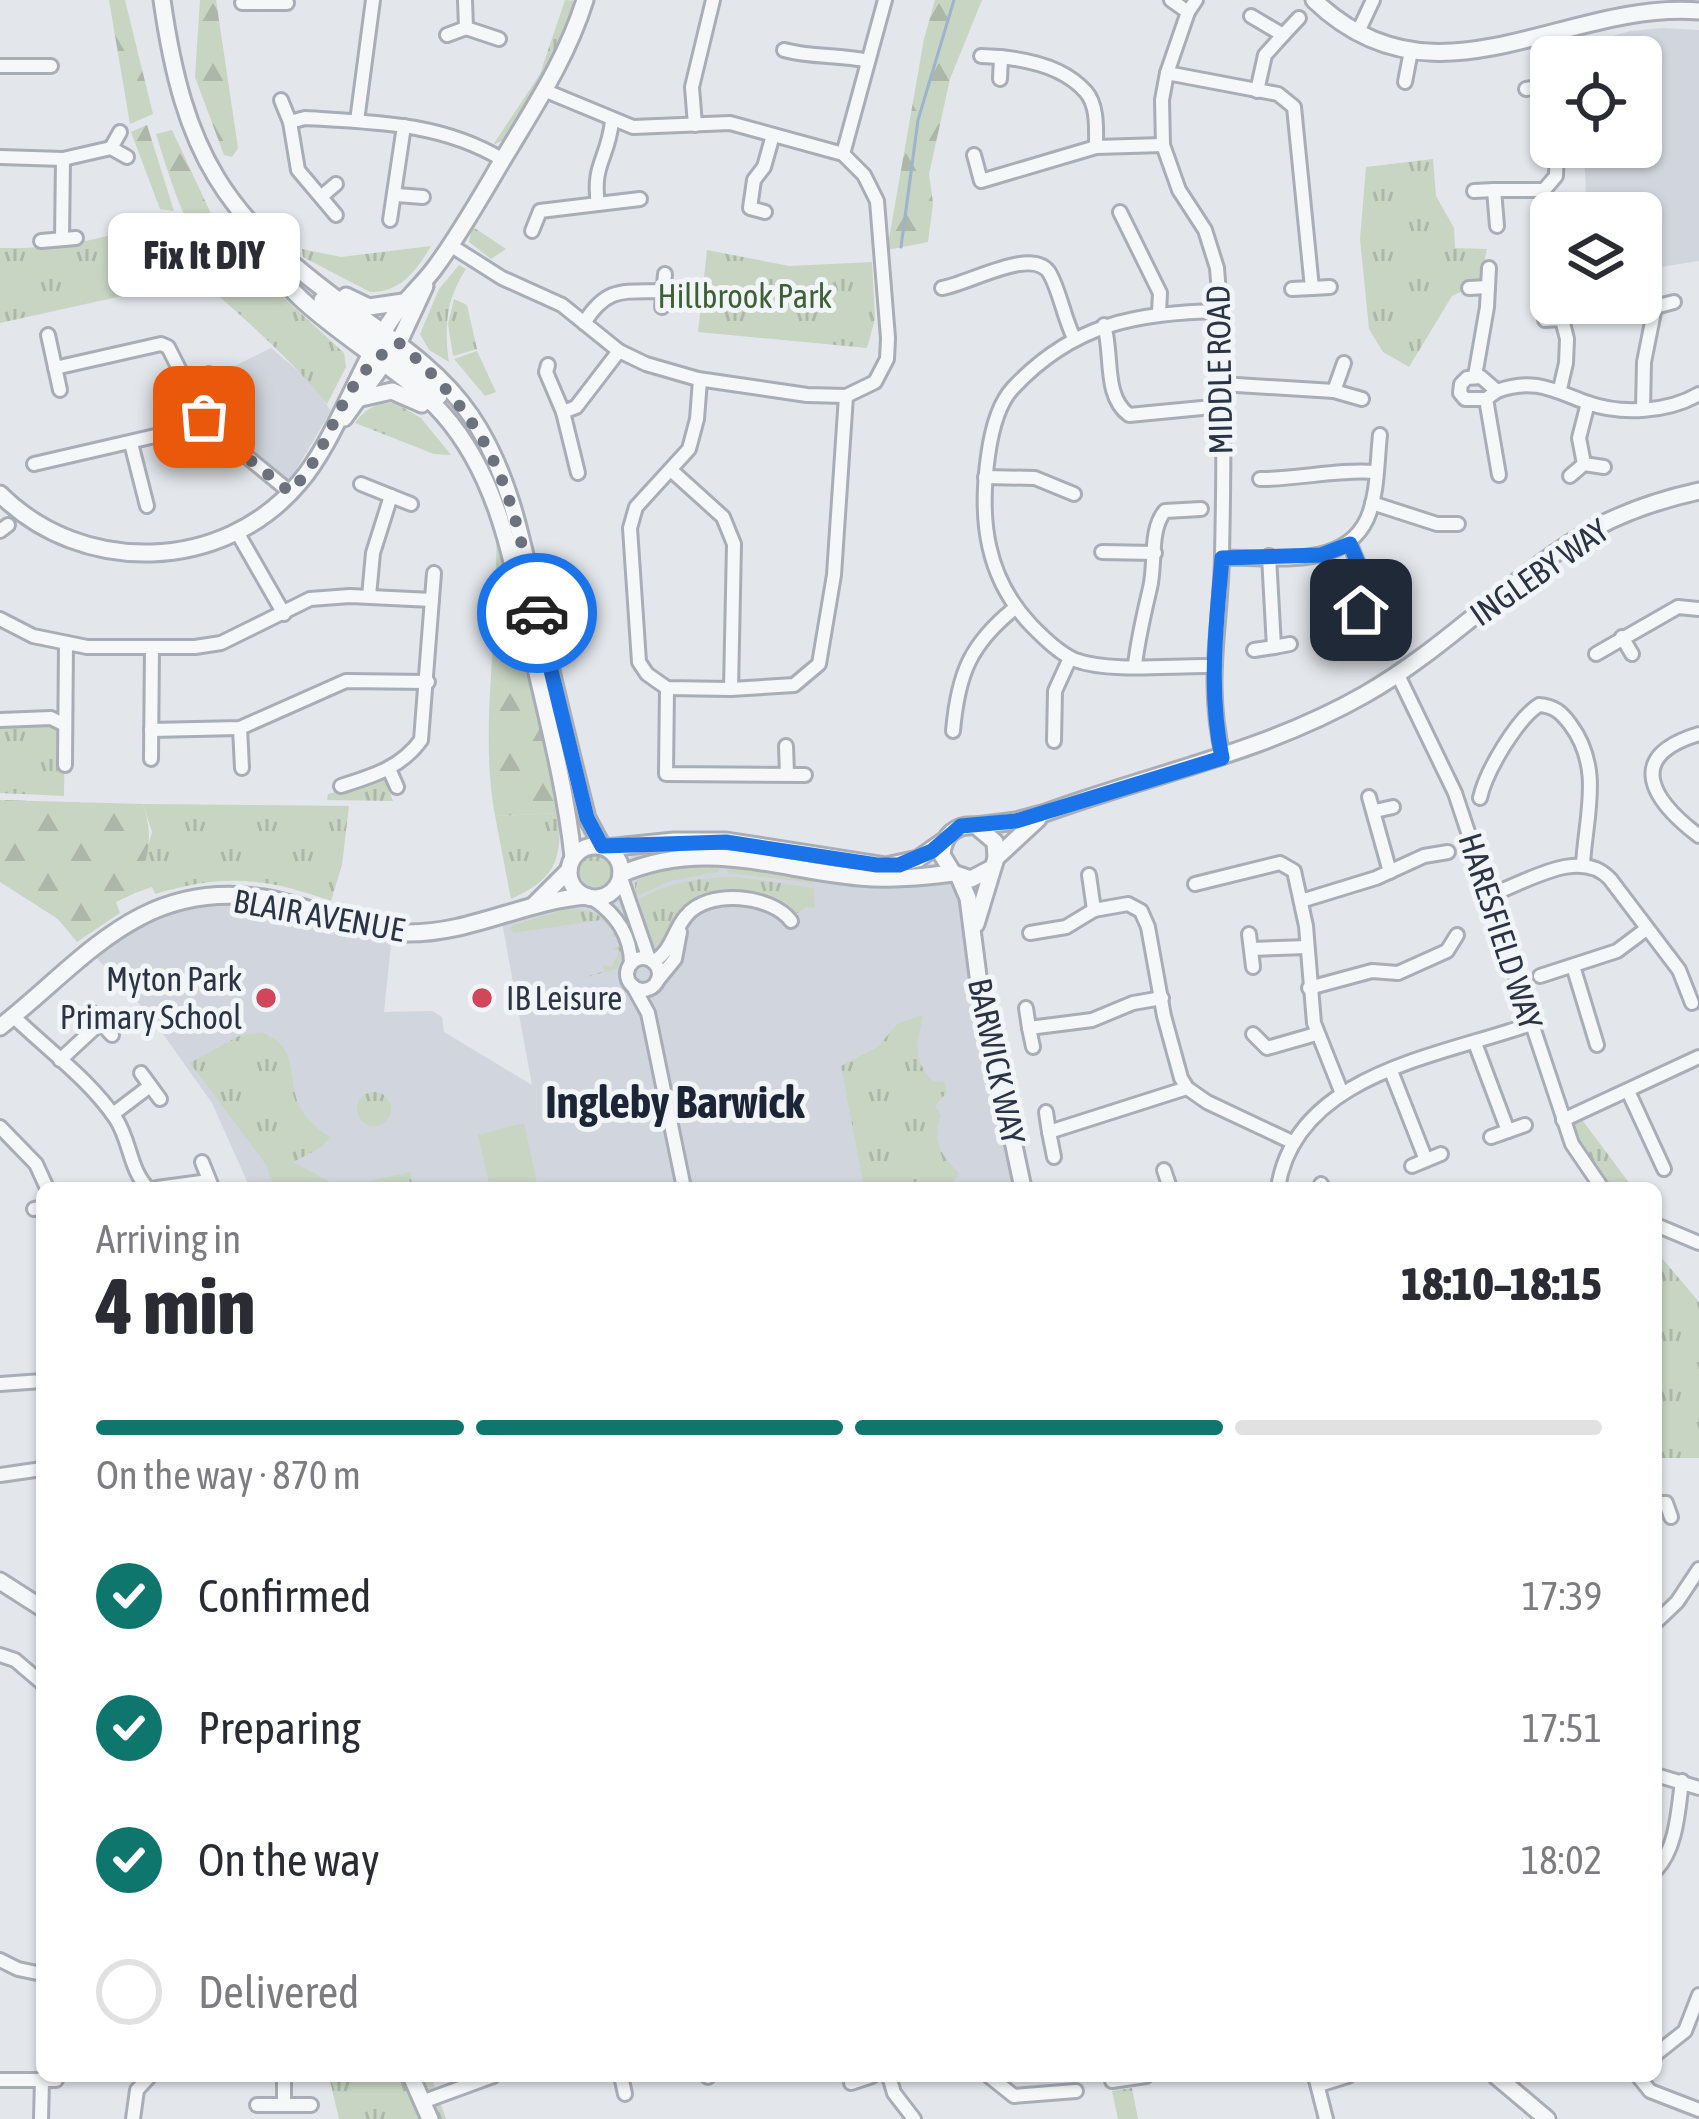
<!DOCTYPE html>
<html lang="en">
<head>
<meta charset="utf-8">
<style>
  body { margin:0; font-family:"Asap Condensed",sans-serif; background:#f7f7f7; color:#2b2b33; height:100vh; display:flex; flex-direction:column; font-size:45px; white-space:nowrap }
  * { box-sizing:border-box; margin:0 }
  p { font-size:39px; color:#7c7c81 }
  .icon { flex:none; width:66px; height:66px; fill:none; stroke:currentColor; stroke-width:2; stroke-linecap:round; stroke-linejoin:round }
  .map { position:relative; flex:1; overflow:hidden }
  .panel { position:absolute; left:36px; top:1182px; width:1626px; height:900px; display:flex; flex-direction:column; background:#fff; border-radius:18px; box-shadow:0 3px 9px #0004 }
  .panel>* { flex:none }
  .tools { position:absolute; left:1530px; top:36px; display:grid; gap:24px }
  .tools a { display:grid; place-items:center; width:132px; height:132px; border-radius:18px; background:#fff; box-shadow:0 3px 9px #0004; font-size:60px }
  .pin { position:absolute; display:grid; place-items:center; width:102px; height:102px; color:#fff; margin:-51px; border-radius:24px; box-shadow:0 6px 18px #0006 }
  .courier { position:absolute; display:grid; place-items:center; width:120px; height:120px; margin:-60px; border:9px solid #1a73e8; border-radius:50%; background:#fff; color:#222; box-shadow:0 3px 15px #0007 }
  .bubble { position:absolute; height:84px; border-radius:18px; background:#fff; box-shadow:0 3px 9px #0004; font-size:39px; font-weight:800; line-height:84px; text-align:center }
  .headline em { font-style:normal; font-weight:800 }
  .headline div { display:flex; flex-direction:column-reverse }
  .headline { display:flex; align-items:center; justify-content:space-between; height:204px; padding:0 60px }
  h1 { font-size:78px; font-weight:800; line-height:90px }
  .bar { display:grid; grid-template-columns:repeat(4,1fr); gap:18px 12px; align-content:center; height:144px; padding:0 60px }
  .bar i { height:15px; border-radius:9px; background:#e1e1e2 }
  .bar .on { background:#0f766e }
  .bar p { grid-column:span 4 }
  ol { padding:0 60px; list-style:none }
  li { display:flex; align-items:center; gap:36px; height:132px }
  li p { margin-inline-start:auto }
  li .icon { padding:12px; border-radius:50%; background:#0f766e; color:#fff; stroke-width:4 }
  li:last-child { color:#7c7c81 }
  li i { width:66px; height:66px; border:6px solid #e1e1e2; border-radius:50% }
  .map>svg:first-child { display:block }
</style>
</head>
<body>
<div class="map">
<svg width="1699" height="2119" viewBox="0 0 1699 2119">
  <defs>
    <pattern id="grass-tufts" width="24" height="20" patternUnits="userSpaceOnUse" patternTransform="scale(3)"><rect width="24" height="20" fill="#c8d5c3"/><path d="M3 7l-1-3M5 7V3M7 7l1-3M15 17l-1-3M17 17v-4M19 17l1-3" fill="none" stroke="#acb7a9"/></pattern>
    <pattern id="forest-firs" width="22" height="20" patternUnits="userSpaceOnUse" patternTransform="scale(3)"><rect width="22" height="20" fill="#c8d5c3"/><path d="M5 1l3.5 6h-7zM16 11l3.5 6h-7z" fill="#acb7a9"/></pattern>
  </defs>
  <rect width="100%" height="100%" fill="#e3e6eb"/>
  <g fill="#d1d5dd">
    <polygon points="1663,28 1699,30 1699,261 1641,270 1641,213 1551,213 1551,283 1545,284 1538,200 1557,194 1586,194 1584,147 1641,147 1641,57 1559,57 1565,50 1630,31"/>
    <polygon points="271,348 311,382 331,411 287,485 208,420 193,387"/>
    <polygon points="705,848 874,871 944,862 974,879 975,947 1023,1188 250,1188 212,1103 151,1017 92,953 163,909 218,899 262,903 391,944 384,1012 432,1011 442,1017 444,1032 532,1085 501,917 533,906 638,853"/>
  </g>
  <g fill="url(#grass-tufts)">
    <polygon points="565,0 577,1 566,35 506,139 493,145 540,74"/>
    <polygon points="1433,159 1436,196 1454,228 1455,248 1487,249 1480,282 1452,296 1409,367 1383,352 1369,329 1360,239 1366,167"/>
    <polygon points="176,214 204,265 220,281 198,284 182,268 163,216"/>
    <path d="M160,218L181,283L0,323V248C57,249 107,240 160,218Z"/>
    <polygon points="472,228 476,229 506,249 491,259 469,242"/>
    <path d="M431,246C417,270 400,293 370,292L303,257L302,249L341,257Z"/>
    <polygon points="707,250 789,266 872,262 875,319 867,348 698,332"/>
    <path d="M459,265L466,269C446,300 444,326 449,362L429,350L420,334L439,289Z"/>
    <path d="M271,286L344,353L346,367L327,404C293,361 251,325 210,288Z"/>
    <polygon points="454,299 467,305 477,349 453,356 448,324"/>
    <polygon points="477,351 496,392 485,396 454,359"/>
    <path d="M395,403L421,418L451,455L434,454L355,423C366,408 376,403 395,403Z"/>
    <path d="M497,526L562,813L559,814C562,861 555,879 511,899L495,816L558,813L517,624L506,614L495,615Z"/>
    <polygon points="0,720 65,725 64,796 0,793"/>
    <polygon points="384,779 393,801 327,800 328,794"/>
    <path d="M143,804L349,806L342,865L331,901C264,877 223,874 155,894L152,887L135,893L152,832Z"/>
    <circle cx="596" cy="870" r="17"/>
    <polygon points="724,860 718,872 670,881 635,897 635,883 645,871"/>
    <polygon points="729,861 804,873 813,883 727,873"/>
    <path d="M738,877L814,888L815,908L806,907L796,914C776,883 707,882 682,910C674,919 669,933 664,944L657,947L650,942L638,912L641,911L639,899C670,882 702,877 738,877Z"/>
    <path d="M566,909C596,907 614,922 624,949L617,969L582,978L605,971L602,964L611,967L619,952L612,948L620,947L617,937L609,936L615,932L601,920L513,933L511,926Z"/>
    <path d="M923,1015C918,1044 910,1054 932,1081L944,1082L947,1092L935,1106L941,1115C932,1141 940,1155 959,1173L950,1188H864L841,1066L878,1047L898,1023Z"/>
    <path d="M262,1033C301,1046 285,1079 301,1109C307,1120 319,1130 330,1137L322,1147L293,1162L340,1187L411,1172L412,1188H273L267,1166L190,1063L239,1036Z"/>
    <circle cx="374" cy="1109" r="17"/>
    <polygon points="1580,1117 1633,1188 1607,1185 1580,1148 1573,1127"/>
    <polygon points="1656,1251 1699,1302 1699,1458 1656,1458"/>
    <polygon points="329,2076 431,2076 446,2119 339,2119"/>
    <polygon points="1132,2088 1138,2119 1118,2119 1112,2091"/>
  </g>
  <g fill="url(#forest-firs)">
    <polygon points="109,0 125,0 153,114 130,124"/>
    <polygon points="200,0 216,0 238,148 232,157 224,155 195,77"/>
    <polygon points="935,0 982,0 950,79 929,174 933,203 928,242 887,250 924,39"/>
    <polygon points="147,125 174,211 160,209 131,132"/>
    <path d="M172,130L213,218L253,280L225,282C188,239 173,188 156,134Z"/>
    <path d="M506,614L517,623L559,813L495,816C483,749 491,683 495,615Z"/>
    <path d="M0,800L143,804C155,841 147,857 135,893L116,902L120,913L77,942L58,919L0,882Z"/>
  </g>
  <polygon fill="#c8d5c3" points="524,1123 538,1188 490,1188 478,1135"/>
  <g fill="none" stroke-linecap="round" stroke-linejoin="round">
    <polyline stroke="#9db4cc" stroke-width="3" points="901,247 918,120 954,0"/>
    <g stroke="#a8adb6" stroke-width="18">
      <g id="minor">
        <polyline points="1171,0 1188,12"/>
        <path d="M1196,0L1188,12L1167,73L1162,100L1163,145L1179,190L1205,230L1217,268C1225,362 1224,460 1222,555C1221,629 1205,680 1223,757"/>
        <polyline points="242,3 264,3 264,0"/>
        <polyline points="264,3 287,3"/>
        <polyline points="1251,16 1283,35 1265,55 1257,91"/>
        <polyline points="466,28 499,39"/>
        <polyline points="1358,32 1373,0"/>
        <polyline points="447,35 466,28 465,0"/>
        <polyline points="1283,35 1299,18"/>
        <polyline points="1545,35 1551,83"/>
        <path d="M784,50C813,58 839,54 868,61"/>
        <path d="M981,56C1016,57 1061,63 1086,92C1098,106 1096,130 1096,147"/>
        <polyline points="0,66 51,66"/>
        <polyline points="1167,73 1278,94 1294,107 1312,288 1292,289"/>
        <polyline points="1000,79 1001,57"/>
        <polyline points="1405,82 1411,51"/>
        <polyline points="1526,89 1551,85"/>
        <polyline points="281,100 290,122 298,170 336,215"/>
        <polyline points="357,121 373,0"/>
        <path d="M612,121C608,159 592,164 598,204L640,199"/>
        <path d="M290,122L305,118C374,122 443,123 503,160"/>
        <polyline points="695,125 692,87 713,0"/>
        <polyline points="120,132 111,148 127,157"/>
        <polyline points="843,154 885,0"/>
        <polyline points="974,155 981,181 1096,147 1163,145"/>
        <polyline points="0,157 63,159 111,148"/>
        <polyline points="1474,191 1494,190"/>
        <polyline points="397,195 423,197"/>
        <polyline points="322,196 336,184"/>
        <polyline points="765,212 750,208 754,180 764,167 773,135"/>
        <polyline points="1120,212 1160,293 1159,312"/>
        <polyline points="390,220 404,126"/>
        <polyline points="1497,226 1494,190 1544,190 1556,176 1557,147"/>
        <polyline points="532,231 540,211 598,204"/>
        <polyline points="62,239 63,159"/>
        <polyline points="41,241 76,238"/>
        <polyline points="450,245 502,278 562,305 619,351 646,364 698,379 807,395 846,396 875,382 887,359 888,338 877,201 864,175 843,154 730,123 633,127 546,91"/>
        <path d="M942,288C969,284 1034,245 1050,274C1060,292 1064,318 1074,338"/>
        <polyline points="1312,288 1330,287"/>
        <polyline points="1469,288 1488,287"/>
        <polyline points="1638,303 1655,307 1644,362 1643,409"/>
        <polyline points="662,307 665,274"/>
        <polyline points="1655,307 1674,302"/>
        <polyline points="1545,320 1562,319 1567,339 1566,363 1560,389"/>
        <path d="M584,323C607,286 623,292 663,291"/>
        <path d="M1104,325C1113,354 1103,396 1129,415L1202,408"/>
        <polyline points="48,335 60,390"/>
        <polyline points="548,365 546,372 563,412 578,473"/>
        <polyline points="55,368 161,344 168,347 207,424 290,492"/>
        <polyline points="1475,376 1487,307 1489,268"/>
        <polygon points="1481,377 1497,391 1486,399 1465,399 1460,393 1461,384 1467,378"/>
        <polyline points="700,380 697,419 689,449 636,507 630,528 639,662 647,674 667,688 731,689 794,685 819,664 834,575 846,396"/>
        <polyline points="1221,384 1334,391 1362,399"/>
        <polyline points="187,385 209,374"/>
        <polyline points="1334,391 1344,363"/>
        <path d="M1497,391C1534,377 1555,391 1588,403C1622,415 1668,412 1699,394"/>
        <polyline points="1486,399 1499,475"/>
        <polyline points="563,412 576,407 619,351"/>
        <polyline points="131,443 147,506"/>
        <polyline points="34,464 207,424"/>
        <polyline points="1584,464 1604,467"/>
        <polyline points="672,471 723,517 734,544 731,689"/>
        <polyline points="1570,476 1584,464 1579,438 1588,403"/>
        <polyline points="985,477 1035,478 1074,494"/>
        <path d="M1260,479C1300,479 1337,469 1376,472"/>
        <polyline points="361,484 411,504"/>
        <polyline points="1372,503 1437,524 1458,524"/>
        <polyline points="0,531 8,525"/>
        <polyline points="237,532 284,614"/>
        <polyline points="1350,544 1382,624"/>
        <polyline points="1102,552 1155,553"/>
        <polyline points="1269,556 1274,647 1290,644"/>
        <path d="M1223,558C1270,556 1343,571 1367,519C1378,494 1377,462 1380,435"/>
        <polyline points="369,596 373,553 391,496"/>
        <polyline points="0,619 33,636 87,647 195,647 221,643 310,599 350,596 432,600"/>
        <polyline points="1622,637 1632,654"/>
        <polyline points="1254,650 1274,647"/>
        <polyline points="1596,654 1678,607 1699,609"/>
        <path d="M1135,665C1138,638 1144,614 1150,588C1156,564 1149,530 1165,511L1201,509"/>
        <path d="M1212,666C1173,665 1111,673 1075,660C1059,653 1044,638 1032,626C986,578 979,520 988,456C991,434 997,405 1013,388C1074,323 1136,313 1221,311"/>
        <polyline points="1397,673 1455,793 1572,1144 1602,1188"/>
        <polyline points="667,688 666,774 805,775"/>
        <polyline points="0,720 51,718 65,725"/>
        <polyline points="240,728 242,768"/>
        <polyline points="151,730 240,728 346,681 428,682"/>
        <path d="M953,731C958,674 970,644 1015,608"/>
        <path d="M1699,734C1622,757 1654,802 1699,836"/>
        <polyline points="1054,741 1055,691 1070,658"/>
        <polyline points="786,746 787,774"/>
        <polyline points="151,759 152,647"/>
        <polyline points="65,765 66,643"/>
        <polyline points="389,769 397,787"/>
        <path d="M341,786C372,776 401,768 421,740L434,573"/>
        <polyline points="1369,797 1390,872"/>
        <path d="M1480,798C1486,771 1517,719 1539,705C1554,706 1561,712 1570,724C1603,768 1586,814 1583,864"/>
        <polyline points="1375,811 1393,807"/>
        <polyline points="1089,875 1094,910 1128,904 1141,911 1148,927 1164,1016 1181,1078 1187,1088 1207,1102 1294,1143"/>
        <polyline points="621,878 649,959"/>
        <polyline points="1195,884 1280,863 1294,871 1306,926 1314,1023 1341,1091"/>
        <path d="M1490,895C1525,883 1580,846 1610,879L1679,970L1692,1003"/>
        <path d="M592,898C616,914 631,935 631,964"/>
        <polyline points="1301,901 1376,878 1424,856 1448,852"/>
        <polyline points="1030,933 1066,927 1094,910"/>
        <polyline points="1249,934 1253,967"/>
        <polyline points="1252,949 1307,947"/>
        <circle cx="643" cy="974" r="16"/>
        <path d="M653,962C672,951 673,931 686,916C708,888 772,895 791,921"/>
        <polyline points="1573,966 1597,1045"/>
        <polyline points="1540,976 1617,951 1645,930"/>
        <polyline points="657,981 675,959 680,932"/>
        <polyline points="633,986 648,1013 684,1188"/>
        <polyline points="1309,988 1372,971 1398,973 1447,951 1457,935"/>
        <polyline points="1026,1008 1029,1028"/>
        <polyline points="90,1011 112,1035"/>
        <path d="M14,1017C47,1049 90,1080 116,1119C130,1140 130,1171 148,1188"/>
        <polyline points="1253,1034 1267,1048 1316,1034"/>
        <polyline points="1475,1043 1508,1131"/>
        <polyline points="1033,1047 1029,1028 1092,1020 1133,1003 1162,998"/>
        <polyline points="60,1060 100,1023"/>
        <polyline points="1391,1071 1426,1160"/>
        <polyline points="141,1073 160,1099"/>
        <polyline points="1628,1091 1664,1169"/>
        <polyline points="1046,1112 1049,1132"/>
        <polyline points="113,1114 150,1086"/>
        <polyline points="1563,1120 1699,1057"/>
        <polyline points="0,1127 36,1164 47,1188"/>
        <polyline points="1491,1137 1525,1125"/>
        <polyline points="1054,1157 1049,1132 1187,1088"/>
        <polyline points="202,1162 212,1187"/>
        <polyline points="1412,1166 1441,1154"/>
        <polyline points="1164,1170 1170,1188"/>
        <polyline points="1321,1184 1323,1188"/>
        <polyline points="157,1188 209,1181"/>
        <path d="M1278,1188C1295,1074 1440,1056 1531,1024"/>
        <polyline points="34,1209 42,1207"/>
        <polyline points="1656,1225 1699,1243"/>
        <polyline points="0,1384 42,1381"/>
        <polyline points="0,1475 42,1469"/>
        <polyline points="1656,1503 1666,1503 1671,1517"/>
        <polyline points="1656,1622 1677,1602 1699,1569"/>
        <polyline points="0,1655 15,1660 42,1683"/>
        <polyline points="1656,1775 1699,1788"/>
        <path d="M1656,1870C1677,1847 1678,1811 1682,1781"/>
        <polyline points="0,1960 18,1969 42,1974"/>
        <polyline points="1656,2054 1685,2031 1699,1995"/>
        <polyline points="284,2076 284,2105 311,2105"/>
        <polyline points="621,2076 625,2094"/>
        <polyline points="707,2076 708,2077"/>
        <polyline points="889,2076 894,2093 914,2119"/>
        <polyline points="989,2076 1014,2096 1076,2091"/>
        <polyline points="1315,2076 1326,2119"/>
        <polyline points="1638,2076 1650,2091 1699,2110"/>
        <polyline points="0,2080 56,2080"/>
        <polyline points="1112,2081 1146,2076"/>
        <polyline points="851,2083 872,2076"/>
        <polyline points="1319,2085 1348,2076"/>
        <polyline points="422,2102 493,2076"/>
        <polyline points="257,2105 284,2105"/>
        <polyline points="41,2119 42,2080"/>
        <polyline points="133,2119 137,2090 150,2076"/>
      </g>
    </g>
    <g stroke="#a8adb6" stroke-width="21">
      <g id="tertiary">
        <path d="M162,0C184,154 223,217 349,308C393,340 440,370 471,416C511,475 523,546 538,614C553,682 570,750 587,818L602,846"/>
        <path d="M1314,0C1435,117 1564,0 1699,11"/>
        <path d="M259,240C282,309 395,359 443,414C503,482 514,575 534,660C549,725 566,790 573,857"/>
        <polyline points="346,296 369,307 403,302"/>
        <polyline points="322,300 376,342 380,350"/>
        <polyline points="388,346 439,396"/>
        <polyline points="361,398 392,391 422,404"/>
        <polyline points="344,418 399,342 425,286"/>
        <path d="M0,494C82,576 223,573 299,483C336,440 358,367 393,317C405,300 421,286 434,269C463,230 486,187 511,146C540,98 568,54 585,0"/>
        <path d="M976,826L1016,821L1045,813C1152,774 1264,752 1364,695C1446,649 1514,574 1595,528C1628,510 1663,499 1699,491"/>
        <circle cx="595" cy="872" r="26"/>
        <polyline points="606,848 674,841 726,841 886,866 918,859 945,840"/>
        <polyline points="996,858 1038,819"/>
        <path d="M621,874C705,838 775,869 859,877C891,880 921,877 953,873"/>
        <polyline points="959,877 968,898 978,976 1023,1188"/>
        <polyline points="535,904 569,870"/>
        <path d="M976,924L996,858L995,842L976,826C956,824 943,835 942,855L953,873L971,879L992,868"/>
        <path d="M0,1027C84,961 140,879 263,898C312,905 356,932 406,933C470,934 524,901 586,896"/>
        <polyline points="0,1581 42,1608"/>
        <polyline points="411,2076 430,2119"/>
        <polyline points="1496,2076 1547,2119"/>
      </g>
    </g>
    <use href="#minor" stroke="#f6f7f9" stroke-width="12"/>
    <use href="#tertiary" stroke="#f6f7f9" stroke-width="15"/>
  </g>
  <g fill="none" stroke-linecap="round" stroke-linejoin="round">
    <path stroke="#6b727e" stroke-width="12" stroke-dasharray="0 21.6" d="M204,417L223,438L290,492C339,442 333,382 399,343C497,429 511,489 537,613"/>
    <path stroke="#1a73e8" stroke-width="15" d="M537,613L587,818L602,846L726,842L877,865H899L932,851L961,826L1016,821L1222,758C1208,690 1216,626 1222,558L1321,555L1350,544L1375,603L1361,610"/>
  </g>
  <g fill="#d2465c" stroke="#f2f5f8" stroke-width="4.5">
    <circle cx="266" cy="998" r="12"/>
    <circle cx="482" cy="998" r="12"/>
  </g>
  <g text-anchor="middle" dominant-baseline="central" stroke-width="10" stroke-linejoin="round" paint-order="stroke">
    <g font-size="33" fill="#3f6037" stroke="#f2f5f8">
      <text x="745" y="296">Hillbrook Park</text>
    </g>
    <g font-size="33" fill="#2a3444" stroke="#f2f5f8">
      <text transform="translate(1219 370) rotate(-91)">MIDDLE ROAD</text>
      <text transform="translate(1539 572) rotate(-35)">INGLEBY WAY</text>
      <text transform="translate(319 915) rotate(10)">BLAIR AVENUE</text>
      <text transform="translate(1501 931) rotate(72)">HARESFIELD WAY</text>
      <text transform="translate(997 1061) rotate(78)">BARWICK WAY</text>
    </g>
    <g font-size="33" fill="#2a3444" stroke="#f2f5f8" text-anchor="end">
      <text x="242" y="979">Myton Park<tspan x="242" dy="38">Primary School</tspan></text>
      <text x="506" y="998" text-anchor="start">IB Leisure</text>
    </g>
    <g font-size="45" font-weight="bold" fill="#1c2535" stroke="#f2f5f8">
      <text x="675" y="1102">Ingleby Barwick</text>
    </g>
  </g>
</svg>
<div class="tools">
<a><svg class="icon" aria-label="locate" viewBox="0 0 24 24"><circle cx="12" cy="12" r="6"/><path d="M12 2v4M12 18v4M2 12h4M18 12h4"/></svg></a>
<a><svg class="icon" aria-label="layers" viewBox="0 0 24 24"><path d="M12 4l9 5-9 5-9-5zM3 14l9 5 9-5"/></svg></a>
</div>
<div class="pin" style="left:204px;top:417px;background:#ea580c"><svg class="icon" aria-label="bag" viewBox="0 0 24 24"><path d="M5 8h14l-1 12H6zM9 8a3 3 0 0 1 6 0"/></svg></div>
<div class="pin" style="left:1361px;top:610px;background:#1f2937"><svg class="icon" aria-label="home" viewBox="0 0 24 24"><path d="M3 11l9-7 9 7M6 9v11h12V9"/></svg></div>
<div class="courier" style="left:537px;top:613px"><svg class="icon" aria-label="car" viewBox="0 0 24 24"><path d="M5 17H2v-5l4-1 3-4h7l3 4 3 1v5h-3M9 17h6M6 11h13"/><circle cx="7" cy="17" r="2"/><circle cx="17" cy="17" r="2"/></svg></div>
<div class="bubble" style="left:108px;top:213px;width:192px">Fix It DIY</div>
<section class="panel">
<div class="headline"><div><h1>4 min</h1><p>Arriving in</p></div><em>18:10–18:15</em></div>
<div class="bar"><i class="on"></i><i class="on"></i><i class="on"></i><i></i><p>On the way · 870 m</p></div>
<ol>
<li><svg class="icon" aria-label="check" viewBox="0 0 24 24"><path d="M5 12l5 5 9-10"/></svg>Confirmed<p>17:39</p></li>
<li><svg class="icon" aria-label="check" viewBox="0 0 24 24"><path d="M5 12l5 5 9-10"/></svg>Preparing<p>17:51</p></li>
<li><svg class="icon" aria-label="check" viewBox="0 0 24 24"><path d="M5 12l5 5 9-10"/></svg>On the way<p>18:02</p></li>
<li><i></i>Delivered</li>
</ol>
</section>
</div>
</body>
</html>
